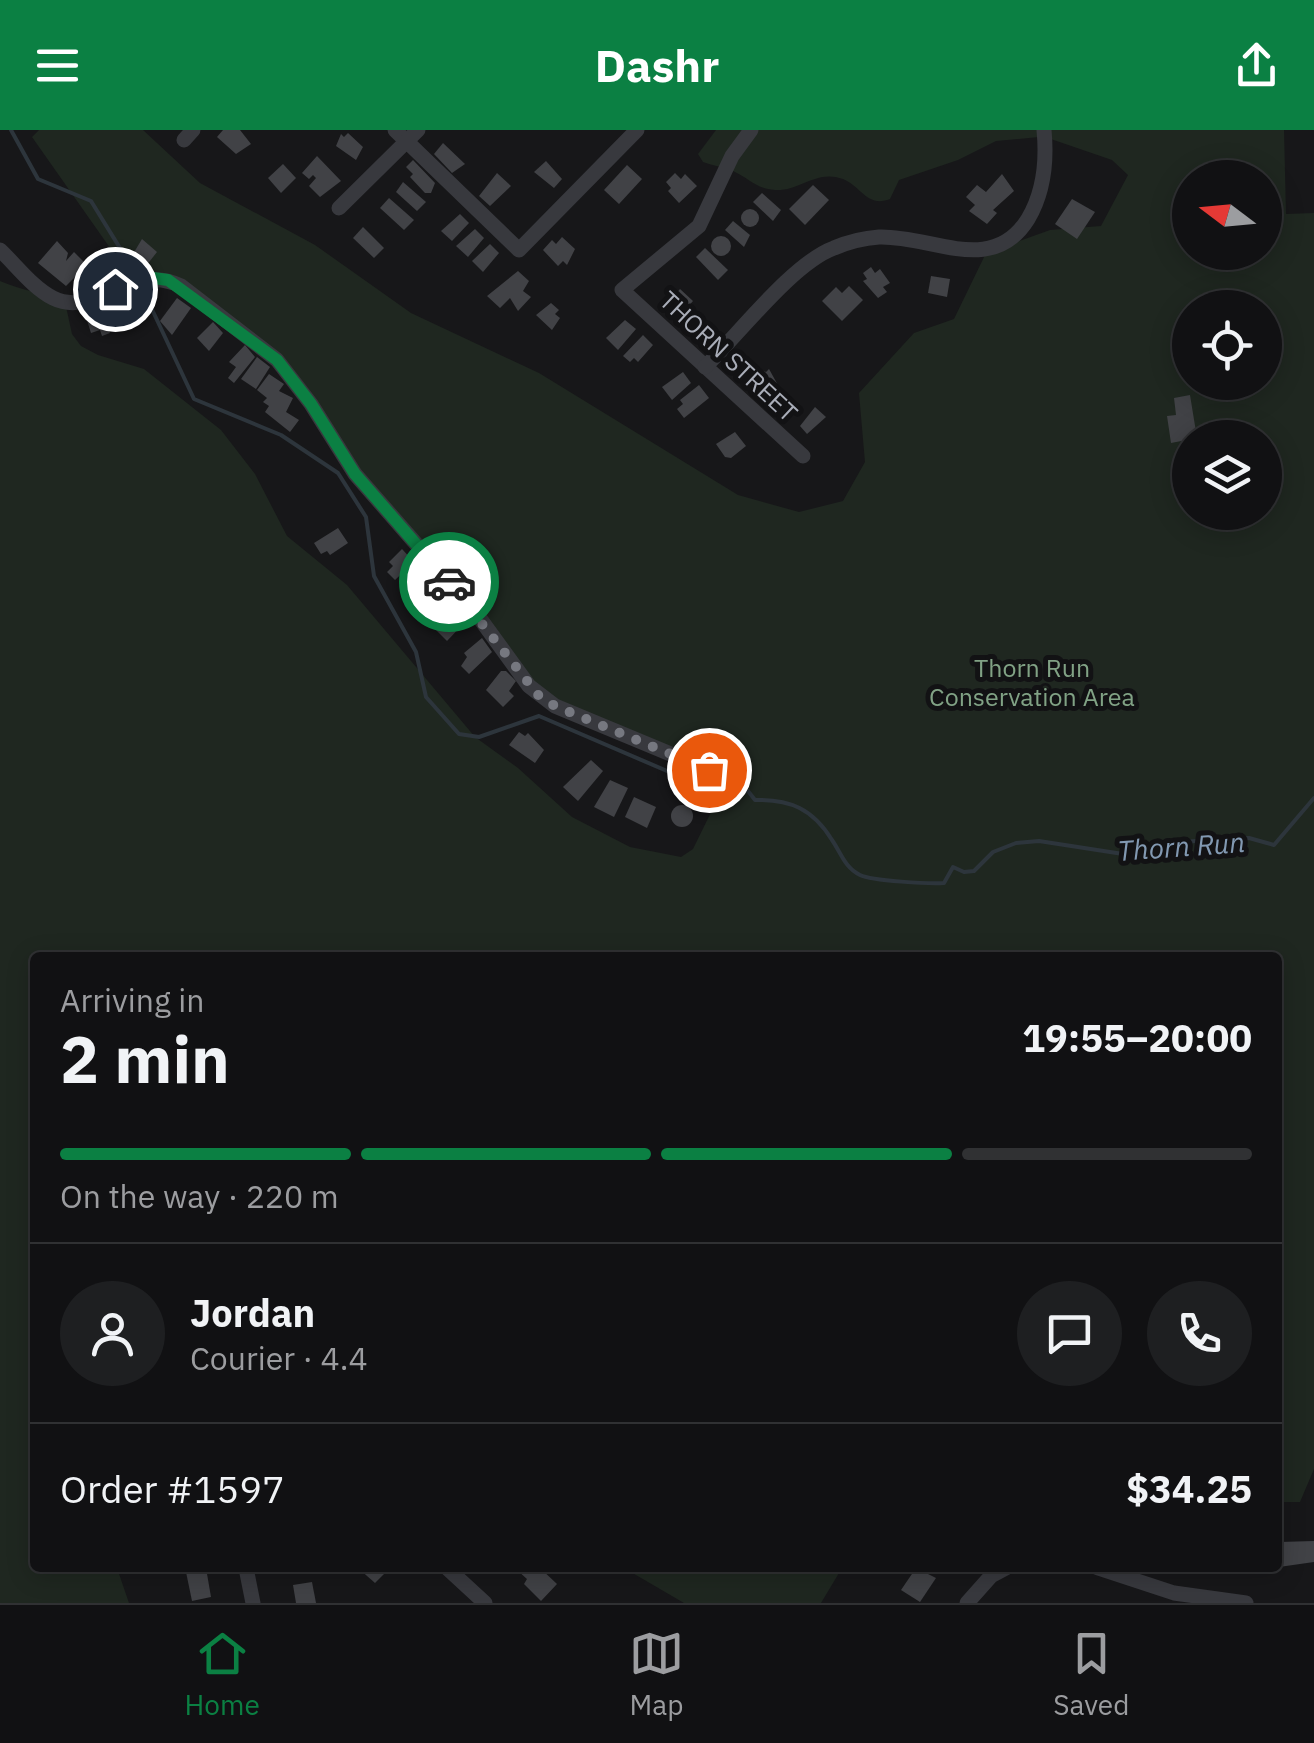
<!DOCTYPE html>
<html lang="en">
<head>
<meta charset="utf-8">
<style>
  body { margin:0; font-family:"IBM Plex Sans",sans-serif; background:#1e1f21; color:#f1f3f6; height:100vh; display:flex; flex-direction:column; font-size:38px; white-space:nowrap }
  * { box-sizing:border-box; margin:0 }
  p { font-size:32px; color:#9c9da0 }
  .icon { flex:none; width:55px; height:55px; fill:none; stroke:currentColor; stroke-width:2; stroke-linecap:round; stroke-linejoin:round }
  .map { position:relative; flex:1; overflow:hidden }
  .panel { position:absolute; left:30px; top:822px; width:1252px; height:620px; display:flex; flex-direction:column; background:#111113; border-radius:10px; box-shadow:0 5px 25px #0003,0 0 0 2px #303133 }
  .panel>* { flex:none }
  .needle { width:65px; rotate:286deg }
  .tools { position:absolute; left:1172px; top:30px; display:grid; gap:20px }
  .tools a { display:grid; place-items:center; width:110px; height:110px; border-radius:50%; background:#111113; box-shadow:0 5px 25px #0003,0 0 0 2px #303133; font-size:50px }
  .pin { position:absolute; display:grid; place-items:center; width:85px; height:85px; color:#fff; margin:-42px; border:5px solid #fff; border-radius:50%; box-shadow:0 2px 10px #0007 }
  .courier { position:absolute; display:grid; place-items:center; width:100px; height:100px; margin:-50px; border:8px solid #0b8043; border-radius:50%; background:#fff; color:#222; box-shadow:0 2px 12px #0007 }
  .headline em { font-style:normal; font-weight:700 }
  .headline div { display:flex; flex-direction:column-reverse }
  .headline { display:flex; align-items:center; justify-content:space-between; height:170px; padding:0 30px }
  h1 { font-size:65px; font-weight:700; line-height:75px }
  .bar { display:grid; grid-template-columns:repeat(4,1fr); gap:15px 10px; align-content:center; height:120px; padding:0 30px }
  .bar i { height:12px; border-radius:8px; background:#303133 }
  .bar .on { background:#0b8043 }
  .bar p { grid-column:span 4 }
  .line { display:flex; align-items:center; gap:25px; padding:0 30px; border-top:2px solid #303133 }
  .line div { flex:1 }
  .round { display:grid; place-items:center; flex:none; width:105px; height:105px; border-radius:52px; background:#1e1f21 }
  header { display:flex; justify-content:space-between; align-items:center; height:130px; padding:0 30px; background:#0b8043; color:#fff; font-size:45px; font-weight:700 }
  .dock { display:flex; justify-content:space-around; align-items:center; height:140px; border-top:2px solid #303133; background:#111113; font-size:28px; color:#9c9da0 }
  .dock a { display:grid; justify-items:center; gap:5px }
  .dock .on { color:#0b8043 }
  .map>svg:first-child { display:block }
</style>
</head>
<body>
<header><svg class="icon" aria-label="menu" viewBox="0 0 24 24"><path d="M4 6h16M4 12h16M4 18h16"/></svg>Dashr<svg class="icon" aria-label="share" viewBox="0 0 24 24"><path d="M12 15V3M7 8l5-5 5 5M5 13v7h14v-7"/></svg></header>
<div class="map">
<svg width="1314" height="1473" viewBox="0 0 1314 1473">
  <rect width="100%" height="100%" fill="#171719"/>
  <g fill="#1f2720" fill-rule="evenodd">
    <path d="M39,0H143L200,53L315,115L411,183L539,243L738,365L799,382L843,371L865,332L859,263L914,203L954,189L986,123L1050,100L1101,96L1128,45L1112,30L1045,7L1044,0H1284L1286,84L1314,83V1339L1300,1372H1278V828H35V1438H117L129,1473H0V151C22,161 43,162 65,172L72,204L81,216L98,225L144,239L221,300L255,344L287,406L347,455L475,607L518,638L572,687L630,717L681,727L693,719L718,668L709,640L555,576L355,344L293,249L181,156L134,152L32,7ZM1190,48H1265V122H1190ZM1190,178H1265V252H1190ZM1190,308H1265V382H1190Z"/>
    <path d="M716,0H1042L1039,7L996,11L958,30L899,50L890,69C867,78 861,56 843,49C816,39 801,61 775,60C756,59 749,48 733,41C725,37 713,36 703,32L698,24Z"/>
    <polygon points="624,1438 842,1438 821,1473 684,1473"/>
  </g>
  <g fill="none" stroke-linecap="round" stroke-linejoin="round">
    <g stroke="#2d353c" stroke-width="4">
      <polyline points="11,0 38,49 91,71 139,149"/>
      <path d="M142,158L194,269L281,305L338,343L366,387L374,446L416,522L426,567L459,604L479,607L539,586L702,656L722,662L734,656L748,661L755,670C790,669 813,679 832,710C841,723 845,738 860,745C872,751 930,754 944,753L953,737L964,742L974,741L993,722L1016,713L1039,711L1123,724L1146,714L1249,708L1274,715L1314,668"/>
    </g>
  </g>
  <g fill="#414246">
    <polygon points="223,0 240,0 251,14 236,24 217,7"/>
    <polygon points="348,3 363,17 356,30 336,16 341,4 344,7"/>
    <polygon points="443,13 465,34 452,43 434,24"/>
    <polygon points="317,26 341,51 320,67 309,56 316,48 313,45 309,49 302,43"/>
    <polygon points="413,30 435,53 431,63 425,63 410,47 413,44 406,37"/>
    <polygon points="546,31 562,49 554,58 534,42"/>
    <polygon points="283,34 296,48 281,63 268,48"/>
    <polygon points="627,35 642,49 619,74 604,60"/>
    <polygon points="497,43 511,56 490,76 479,66"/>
    <polygon points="675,43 681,49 685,44 697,56 679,73 668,61 671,58 666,52"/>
    <polygon points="1002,44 1014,61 993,80 997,83 987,94 969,81 975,75 966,67 977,55 986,62"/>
    <polygon points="403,52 426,72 417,81 396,62"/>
    <polygon points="813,55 829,70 805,95 789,79"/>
    <polygon points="762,63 781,80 773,91 753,72"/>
    <polygon points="389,68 414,90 404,100 380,78"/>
    <polygon points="1072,69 1095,82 1077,109 1055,94"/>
    <circle cx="750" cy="88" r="9"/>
    <polygon points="460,84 469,93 452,111 441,101"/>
    <polygon points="733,91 750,105 744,117 725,100"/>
    <polygon points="363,97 384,118 374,128 353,108"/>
    <polygon points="475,99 484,108 468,127 456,116"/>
    <circle cx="721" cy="116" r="10"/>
    <polygon points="562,107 575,119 567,135 563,131 558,136 543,120 552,110 556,114"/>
    <polygon points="142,109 157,122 146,136 133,124"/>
    <polygon points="57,111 68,123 66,131 74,122 87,135 66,156 38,133"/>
    <polygon points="490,114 499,123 483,142 472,131"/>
    <polygon points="705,118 728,140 718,150 696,127"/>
    <polygon points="871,137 875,143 880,139 890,153 883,157 887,162 878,168 863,151 867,149 863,143"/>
    <polygon points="518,141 529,151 523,161 531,167 518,181 510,168 500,178 487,166"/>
    <polygon points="931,146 950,149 947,167 928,163"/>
    <polygon points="849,156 863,170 842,191 822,171 836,157 842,163"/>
    <polygon points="680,159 693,171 677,189 659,174 671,161 675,165"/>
    <polygon points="177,168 191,178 172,205 160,191"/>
    <polygon points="551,173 559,180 555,184 560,188 552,200 536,185"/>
    <polygon points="98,176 110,203 102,206 100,200 91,203 85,184"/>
    <polygon points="625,190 636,199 618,220 606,208"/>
    <polygon points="213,192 223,203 209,221 197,208"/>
    <polygon points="643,205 653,215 638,232 634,228 630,232 623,226"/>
    <polygon points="245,215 255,227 234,253 228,248 236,237 229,232"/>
    <polygon points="257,227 270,237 256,259 241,249"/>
    <polygon points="759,239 766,242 769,239 779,257 767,269 749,248"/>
    <polygon points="683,242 691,253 672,270 662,257"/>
    <polygon points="269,244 284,254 279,261 293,268 286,282 299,290 290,302 265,282 269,276 263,272 267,268 257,260"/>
    <polygon points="699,255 709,268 684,288 677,279 683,274 680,270"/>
    <polygon points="1190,265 1197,308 1171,313 1167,286 1176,285 1174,268"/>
    <polygon points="815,277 826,287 807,304 800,296"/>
    <polygon points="735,302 746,316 731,328 725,327 716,314"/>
    <polygon points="338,398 348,413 330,425 327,421 321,424 314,413"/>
    <polygon points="402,419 414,432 395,450 387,442 393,436 389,432"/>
    <polygon points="412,438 423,448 410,461 399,450"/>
    <polygon points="426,449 440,458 440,463 418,483 405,472"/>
    <polygon points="455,478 465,492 447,511 434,498"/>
    <polygon points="482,508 492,522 469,544 461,536 467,527 464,523"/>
    <polygon points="501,541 506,541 516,551 509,561 514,566 503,577 486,560"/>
    <polygon points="519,602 525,606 528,603 544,620 535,633 509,615"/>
    <polygon points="591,630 603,641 578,671 563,657"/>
    <polygon points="610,650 628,658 614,687 594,677"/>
    <polygon points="634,667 656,677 647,698 625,687"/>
    <circle cx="682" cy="686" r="11"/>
    <polygon points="1314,1411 1314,1432 1279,1437 1279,1412"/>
    <polygon points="206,1438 211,1467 192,1471 186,1442"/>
    <polygon points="358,1438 390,1438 375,1453"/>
    <polygon points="520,1438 540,1438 557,1454 541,1471 524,1454 527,1449 517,1440"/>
    <polygon points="916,1438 936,1448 920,1472 901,1460"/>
    <polygon points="312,1452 316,1473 296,1473 293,1455"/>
  </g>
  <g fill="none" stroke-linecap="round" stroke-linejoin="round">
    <g stroke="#38393e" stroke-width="15">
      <polyline points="395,0 519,120 637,0"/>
      <polyline points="751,0 732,26 699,96 622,160 803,326"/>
      <polyline points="184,10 193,0"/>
      <polyline points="339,78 418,0"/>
      <path d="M0,120C16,135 33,158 53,168C95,189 132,131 181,156L277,230L311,274L355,344L473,479L529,556L555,576L709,640"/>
      <path d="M705,237C739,204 793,133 834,118C848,112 865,108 879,107C931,105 992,147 1028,89C1044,62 1047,31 1044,0"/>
      <polyline points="246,1438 253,1473"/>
      <polyline points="447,1438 485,1473"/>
      <polyline points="1098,1438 1174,1463 1246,1473"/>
      <polyline points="967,1473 991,1446 1006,1438"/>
    </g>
  </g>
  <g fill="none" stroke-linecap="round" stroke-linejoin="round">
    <polyline stroke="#767880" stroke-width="10" stroke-dasharray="0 18" points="449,452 539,566 555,576 709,640"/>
    <polyline stroke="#0b8043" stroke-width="12" points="115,159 146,147 168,150 277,230 311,274 355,344 449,452"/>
  </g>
  <g text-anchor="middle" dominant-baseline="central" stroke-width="10" stroke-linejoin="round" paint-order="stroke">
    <g font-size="25" fill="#a9adb8" stroke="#121214">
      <text transform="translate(729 226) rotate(43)">THORN STREET</text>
    </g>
    <g font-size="25" fill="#81a285" stroke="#121214">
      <text x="1032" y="537">Thorn Run<tspan x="1032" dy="29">Conservation Area</tspan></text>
    </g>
    <g font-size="28" font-style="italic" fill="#8299b2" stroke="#121214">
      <text transform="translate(1181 716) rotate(-4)">Thorn Run</text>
    </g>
  </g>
</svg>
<div class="tools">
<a><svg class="needle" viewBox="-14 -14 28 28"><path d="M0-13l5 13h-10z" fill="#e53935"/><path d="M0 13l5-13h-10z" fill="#9c9da0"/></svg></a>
<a><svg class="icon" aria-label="locate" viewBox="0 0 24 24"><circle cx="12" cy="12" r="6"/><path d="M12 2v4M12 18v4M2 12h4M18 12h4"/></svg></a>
<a><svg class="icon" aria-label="layers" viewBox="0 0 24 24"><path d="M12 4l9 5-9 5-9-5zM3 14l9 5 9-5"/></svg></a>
</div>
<div class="pin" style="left:709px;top:640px;background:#ea580c"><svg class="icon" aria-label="bag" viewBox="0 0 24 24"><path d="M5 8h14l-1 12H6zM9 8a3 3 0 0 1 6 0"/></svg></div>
<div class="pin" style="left:115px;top:159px;background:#1f2937"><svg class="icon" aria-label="home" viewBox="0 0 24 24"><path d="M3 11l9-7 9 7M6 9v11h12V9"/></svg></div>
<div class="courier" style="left:449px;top:452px"><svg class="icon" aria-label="car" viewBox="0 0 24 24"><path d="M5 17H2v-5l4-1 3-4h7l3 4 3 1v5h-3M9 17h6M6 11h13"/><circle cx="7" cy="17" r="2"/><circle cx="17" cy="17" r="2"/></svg></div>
<section class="panel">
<div class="headline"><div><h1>2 min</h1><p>Arriving in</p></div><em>19:55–20:00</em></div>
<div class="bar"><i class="on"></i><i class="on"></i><i class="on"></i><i></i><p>On the way · 220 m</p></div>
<div class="line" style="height:180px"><a class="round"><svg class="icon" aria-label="person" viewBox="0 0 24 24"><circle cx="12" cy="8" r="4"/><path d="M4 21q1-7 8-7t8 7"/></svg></a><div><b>Jordan</b><p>Courier · 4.4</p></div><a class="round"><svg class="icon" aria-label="chat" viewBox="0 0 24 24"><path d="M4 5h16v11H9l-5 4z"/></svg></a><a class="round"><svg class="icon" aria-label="phone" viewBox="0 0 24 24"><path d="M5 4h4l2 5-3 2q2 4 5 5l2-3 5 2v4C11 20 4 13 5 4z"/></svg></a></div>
<div class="line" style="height:130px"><div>Order #1597</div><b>$34.25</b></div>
</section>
</div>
<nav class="dock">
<a class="on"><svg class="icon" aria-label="home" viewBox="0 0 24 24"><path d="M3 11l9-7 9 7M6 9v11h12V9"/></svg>Home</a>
<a><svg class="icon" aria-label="map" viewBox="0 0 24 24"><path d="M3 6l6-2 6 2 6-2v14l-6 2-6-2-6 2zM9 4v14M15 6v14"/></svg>Map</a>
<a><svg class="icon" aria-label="saved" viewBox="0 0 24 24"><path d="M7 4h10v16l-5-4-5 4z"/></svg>Saved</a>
</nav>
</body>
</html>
